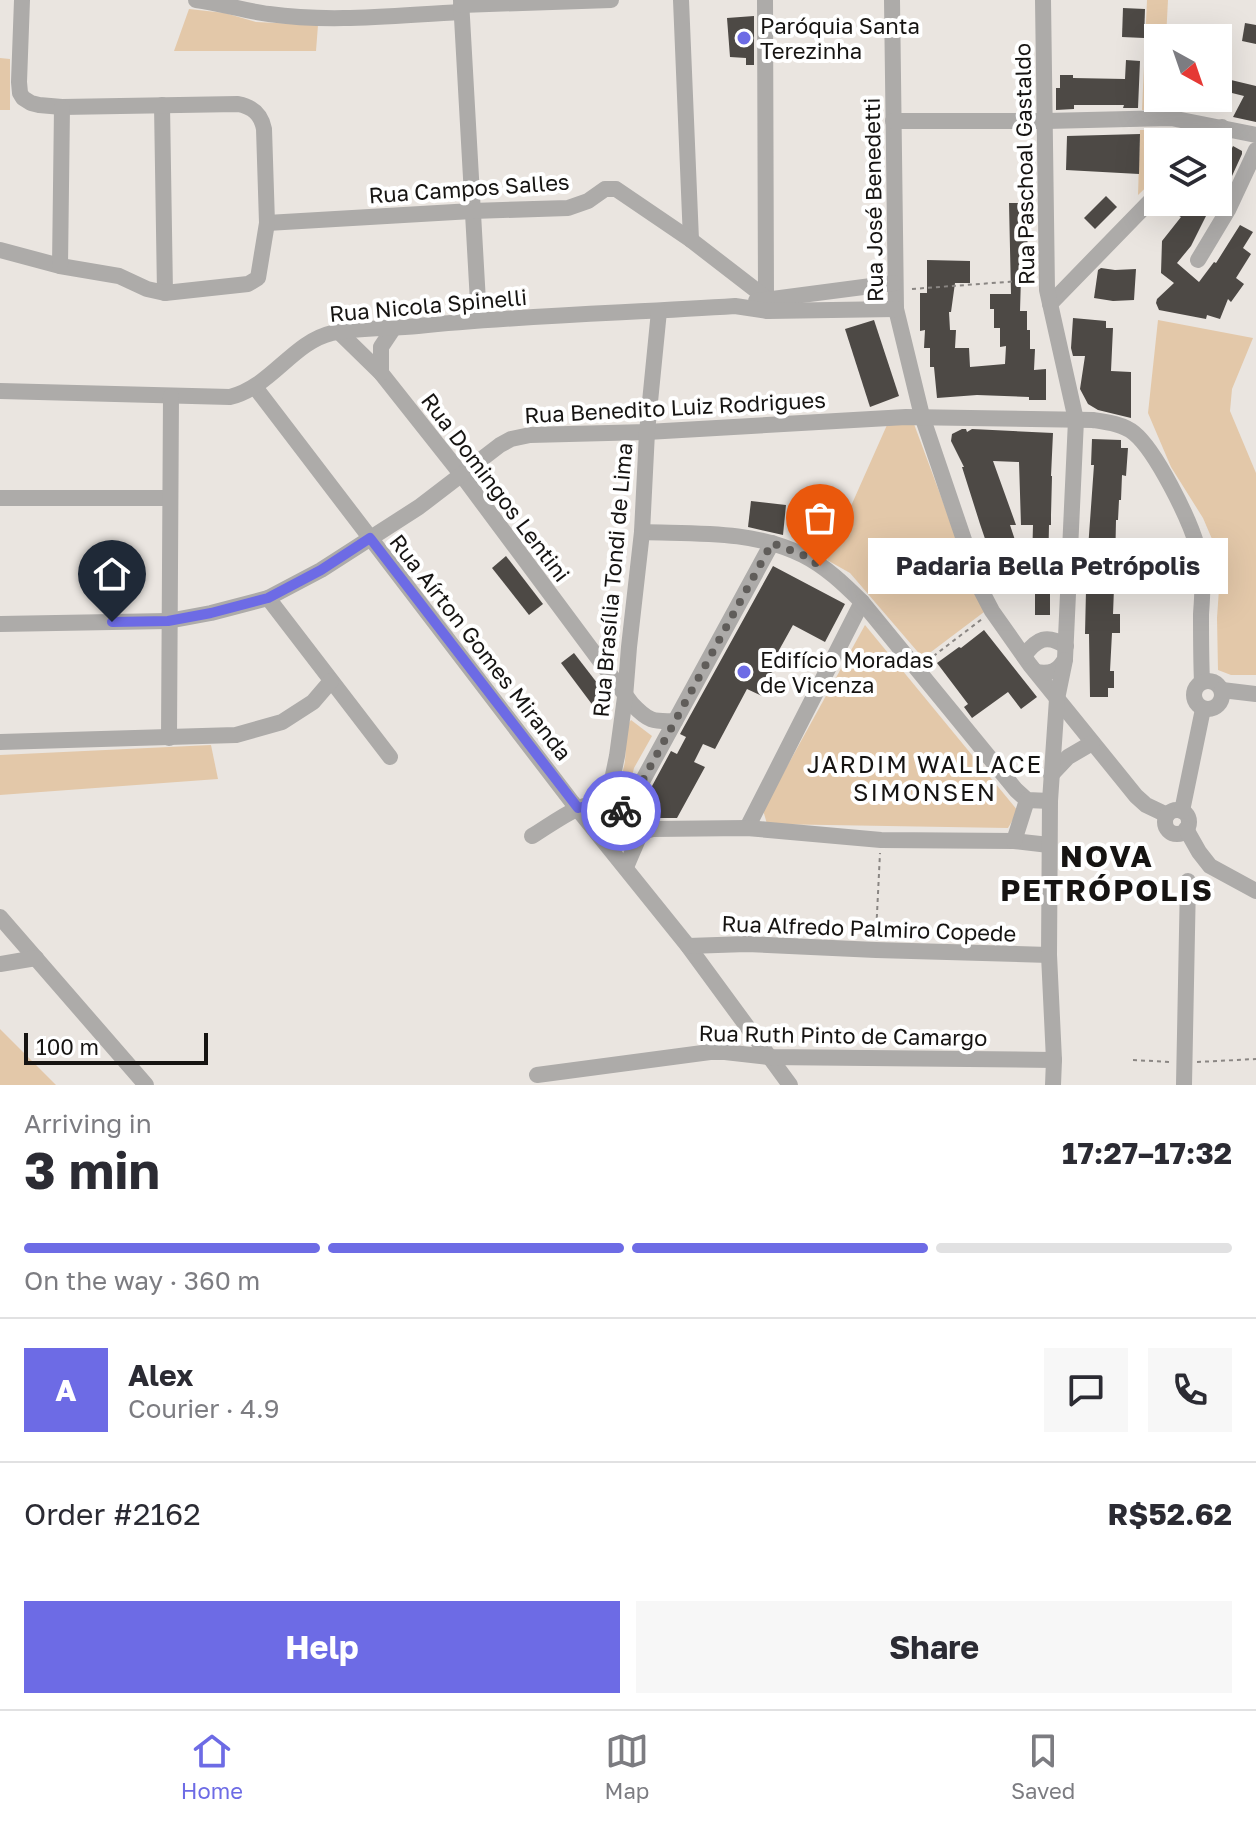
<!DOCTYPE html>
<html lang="en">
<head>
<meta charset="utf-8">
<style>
  body { margin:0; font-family:"Golos Text",sans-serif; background:#f7f7f7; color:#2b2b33; height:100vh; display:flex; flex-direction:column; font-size:30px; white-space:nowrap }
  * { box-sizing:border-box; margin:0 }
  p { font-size:26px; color:#7c7c81 }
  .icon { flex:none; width:44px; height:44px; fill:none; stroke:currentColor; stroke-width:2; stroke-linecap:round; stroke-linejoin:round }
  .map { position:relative; height:1085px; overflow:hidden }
  .drawer { display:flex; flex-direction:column; background:#fff; flex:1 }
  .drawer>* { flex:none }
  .needle { width:52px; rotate:140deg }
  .controls { position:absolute; left:1144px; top:24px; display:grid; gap:16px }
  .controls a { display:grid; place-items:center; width:88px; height:88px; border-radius:0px; background:#fff; box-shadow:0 8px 32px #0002; font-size:40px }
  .scale { position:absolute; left:24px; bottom:20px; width:184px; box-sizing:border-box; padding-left:8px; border:4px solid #161412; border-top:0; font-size:22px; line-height:28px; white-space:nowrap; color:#161412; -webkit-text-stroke:6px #fff; paint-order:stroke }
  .pin { position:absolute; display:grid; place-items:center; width:68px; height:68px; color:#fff; margin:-82px -34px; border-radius:50% 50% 50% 0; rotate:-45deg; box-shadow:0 0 8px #0007 }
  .pin .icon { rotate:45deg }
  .courier { position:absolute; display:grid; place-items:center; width:80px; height:80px; margin:-40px; border:6px solid #6d6be5; border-radius:50%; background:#fff; color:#222; box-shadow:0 2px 10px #0007 }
  .bubble { position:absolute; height:56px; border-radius:0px; background:#fff; box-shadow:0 8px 32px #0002; font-size:26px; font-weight:700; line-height:56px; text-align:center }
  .headline em { font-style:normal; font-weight:700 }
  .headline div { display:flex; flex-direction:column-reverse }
  .headline { display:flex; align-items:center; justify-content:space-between; height:136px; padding:0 24px }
  h1 { font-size:52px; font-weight:700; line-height:60px }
  .bar { display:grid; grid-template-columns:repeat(4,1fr); gap:12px 8px; align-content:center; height:96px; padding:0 24px }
  .bar i { height:10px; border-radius:6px; background:#e1e1e2 }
  .bar .current { background:#6d6be5 }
  .bar p { grid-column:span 4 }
  .line { display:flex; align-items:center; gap:20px; padding:0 24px; border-top:2px solid #e1e1e2 }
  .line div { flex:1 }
  .round { display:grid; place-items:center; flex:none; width:84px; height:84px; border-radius:0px; background:#f7f7f7 }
  .button { display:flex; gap:16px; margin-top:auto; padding:16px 24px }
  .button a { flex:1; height:92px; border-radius:0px; background:#6d6be5; color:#fff; font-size:32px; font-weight:700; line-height:92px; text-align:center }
  .button a+a { background:#f7f7f7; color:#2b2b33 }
  .dock { display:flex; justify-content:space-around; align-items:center; height:112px; border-top:2px solid #e1e1e2; background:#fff; font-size:22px; color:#7c7c81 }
  .dock a { display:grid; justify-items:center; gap:4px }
  .dock .current { color:#6d6be5 }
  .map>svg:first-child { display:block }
</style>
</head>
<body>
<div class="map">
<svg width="1256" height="1085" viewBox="0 0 1256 1085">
  <rect width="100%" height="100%" fill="#eae5e0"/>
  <g fill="#e3c8a9">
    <polygon points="1147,0 1168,0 1166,38 1158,38 1158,98 1163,98 1163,111 1142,110"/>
    <polygon points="189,9 225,13 256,22 318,25 316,51 174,51"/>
    <polygon points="0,58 10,59 10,110 0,110"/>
    <polygon points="1140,130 1159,130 1159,142 1158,142 1158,176 1138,195"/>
    <polygon points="1158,320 1253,338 1232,389 1230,411 1256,473 1256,675 1231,675 1218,670 1217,618 1221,560 1203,518 1171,467 1148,413"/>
    <polygon points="914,424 975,588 988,609 923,658 850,573 827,560 887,425"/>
    <polygon points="865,625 1018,811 1008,828 767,824 763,810"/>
    <path d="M631,720L652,736L634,768L625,804L612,799C616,787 624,773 625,760C627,745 621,733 631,720Z"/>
    <polygon points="211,745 218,779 0,795 0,755"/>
    <polygon points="607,808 634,835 626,849 599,812"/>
    <polygon points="0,1029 56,1085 0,1085"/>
  </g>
  <g fill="#4d4945">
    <polygon points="1123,8 1145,9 1144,38 1122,37"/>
    <polygon points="754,16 754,65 746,65 746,58 730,57 727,18"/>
    <polygon points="1245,23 1256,25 1256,44 1242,41"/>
    <polygon points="1126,60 1140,61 1138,108 1123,108 1124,105 1074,105 1074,109 1056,110 1056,88 1060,88 1060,75 1073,75 1073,78 1125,79"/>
    <polygon points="1231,80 1256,86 1256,122 1233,117 1244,96 1228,92"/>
    <polygon points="1162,130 1187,132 1187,142 1163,142"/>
    <polygon points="1140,134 1139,174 1066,170 1067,136"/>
    <polygon points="1233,146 1242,151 1242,154 1227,187 1218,186 1218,153 1221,148 1230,152"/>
    <polygon points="1106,196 1117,207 1095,229 1084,218"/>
    <polygon points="1165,202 1183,202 1195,207 1198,202 1213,202 1191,246 1177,263 1199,282 1214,262 1216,263 1240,225 1253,232 1243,248 1251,254 1236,278 1244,284 1231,302 1228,299 1220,319 1207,315 1206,319 1159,310 1156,303 1157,299 1174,283 1161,273 1162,241 1181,217 1161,206"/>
    <polygon points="1009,203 1027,203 1028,277 1021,277 1020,311 1027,311 1027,330 1030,330 1030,349 1035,349 1034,370 1046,369 1046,400 1029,400 1029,397 977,395 937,398 934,367 930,367 930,348 924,348 925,330 920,331 920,293 927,293 927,260 970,261 970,283 955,283 951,312 949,312 950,330 956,330 955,348 969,348 970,367 1005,364 1006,346 1000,347 1000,328 994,328 994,309 990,309 990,294 1011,294"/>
    <polygon points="1101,268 1115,270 1136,269 1134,300 1113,301 1094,298 1098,270"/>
    <polygon points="1073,318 1106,321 1106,328 1113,328 1111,371 1131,372 1131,418 1098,410 1088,404 1080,389 1085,356 1073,356 1071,348"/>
    <polygon points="874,320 899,396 870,407 845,329"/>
    <polygon points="962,429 966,429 967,432 972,429 1053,433 1051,476 1052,476 1051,515 1051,525 1049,525 1048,571 1050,571 1050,615 1035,615 1035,561 1032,561 1033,525 1021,525 1019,462 993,461 1016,525 1010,525 1022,561 1007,566 1011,578 1000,583 980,524 962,467 964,467 951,441 952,434"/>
    <polygon points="1092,439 1121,440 1121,448 1128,448 1126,476 1122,475 1121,500 1119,500 1118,520 1116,520 1115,568 1117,588 1114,588 1113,614 1120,614 1120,633 1112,633 1110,671 1114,671 1114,688 1108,688 1108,697 1090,697 1089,634 1085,634 1086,590 1094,590 1090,563 1087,563 1094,465 1091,465"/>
    <polygon points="810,487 842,497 828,540 814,536 815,531 798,527"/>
    <polygon points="751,501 786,505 783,535 748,527"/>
    <polygon points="506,556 543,604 529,615 492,568"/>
    <polygon points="773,566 845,604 825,642 793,625 768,670 774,674 762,696 747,689 715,749 703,744 694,762 705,767 677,818 652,818 639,810 671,751 677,754 686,737 680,734"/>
    <polygon points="984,630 1037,697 1021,709 1008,692 972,718 964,707 968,704 937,663 959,647 961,648"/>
    <polygon points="574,653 611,701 597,711 561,663"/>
  </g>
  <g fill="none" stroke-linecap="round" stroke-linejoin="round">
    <g stroke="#8a8683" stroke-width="2" stroke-dasharray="4 4" stroke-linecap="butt">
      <polyline points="912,289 1033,280"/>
      <polyline points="927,661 982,619"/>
      <polyline points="876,934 880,853"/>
      <polyline points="1133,1060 1171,1062"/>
      <polyline points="1197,1062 1256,1059"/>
    </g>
    <g stroke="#adaba9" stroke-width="16">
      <path d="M196,0C221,3 244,11 269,14C332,23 398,15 461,12"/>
      <polyline points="461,0 479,320"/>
      <polyline points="681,0 691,240"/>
      <polyline points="765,0 766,298"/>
      <polyline points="892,0 896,309 922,416 981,590 992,611 1030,665 1136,796 1146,805 1167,815"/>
      <polyline points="461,5 611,0"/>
      <polyline points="162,105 165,293"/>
      <polyline points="893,121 1046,121 1171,118 1256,135"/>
      <polyline points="1208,142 1222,127"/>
      <polyline points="267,223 472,211 568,208 588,201 605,189 616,189 691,240 766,298 768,311"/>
      <path d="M0,250L60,266L119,276L147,289L165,293L248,284L258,278L267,223L264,129C261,114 253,107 238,104L62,107L39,105L31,103L23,98L20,93L19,82L22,0"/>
      <polyline points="1198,260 1228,210 1256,150"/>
      <polyline points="60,266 62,107"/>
      <polyline points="756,301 894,283"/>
      <polyline points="1050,304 1158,193"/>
      <path d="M339,332L381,373L461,474L632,704C648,721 653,722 675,721"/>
      <polyline points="381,373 381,347 393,329"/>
      <polyline points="255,387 572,802 688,946 790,1085"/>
      <path d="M0,391L230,397C271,387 293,342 332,333C359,327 391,329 418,326C523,315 630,313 735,306L768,311L896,309"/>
      <polyline points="0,498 170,498"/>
      <path d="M642,532C695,534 753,530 803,555C825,566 844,584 862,602L1016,790L1027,800L1050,801"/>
      <polyline points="268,598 390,757"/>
      <path d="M0,624L168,621L211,613L268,598L321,570L419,507L500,445L511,439L530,435L647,432L906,417L1093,420C1106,422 1123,424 1134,433C1156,451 1189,518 1197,546C1200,556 1201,567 1202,577C1203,589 1202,601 1201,614C1201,637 1201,659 1202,682"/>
      <path d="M1024,656C1037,638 1047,634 1066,646"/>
      <path d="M1036,672C1050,674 1058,672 1065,659L1076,420L1047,290L1043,0"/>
      <circle cx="1208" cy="695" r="14"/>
      <polyline points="1222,690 1256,694"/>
      <polyline points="169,738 171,396"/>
      <polyline points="0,742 236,735 282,722 313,702 331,681"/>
      <polyline points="1051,775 1068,757 1092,743"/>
      <polyline points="607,804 617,756 625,697 629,647 642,532 647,432 659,311"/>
      <circle cx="1177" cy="822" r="12"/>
      <polyline points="1182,811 1203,709"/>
      <polyline points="625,813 772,543"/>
      <polyline points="747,828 862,602"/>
      <polyline points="1186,829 1199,852 1210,866 1256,891"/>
      <polyline points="641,832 653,829 747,828 881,840 1014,841 1049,845"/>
      <path d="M532,836C551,825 585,797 607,804C612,805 615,808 619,810C629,816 636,821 641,832"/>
      <polyline points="1014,841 1027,800"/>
      <polyline points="626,867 641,832"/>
      <polyline points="0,917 146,1085"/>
      <polyline points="688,946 747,944 876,950 1049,955"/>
      <polyline points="0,964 36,958"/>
      <polyline points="537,1075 710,1052 725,1052 768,1057 1054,1060"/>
      <polyline points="1053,1085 1054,1060 1049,955 1050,801 1057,699 1065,660"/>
      <polyline points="1184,1085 1188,881"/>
    </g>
  </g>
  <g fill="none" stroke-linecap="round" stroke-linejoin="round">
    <polyline stroke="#605d5a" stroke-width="8" stroke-dasharray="0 14.4" points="621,811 625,813 772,543 803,555 820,566"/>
    <path stroke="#6d6be5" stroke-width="10" d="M112,622L168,621L211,613L268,598L321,570L370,538L578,808C597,803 603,802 621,811"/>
  </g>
  <g fill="#6d6be5" stroke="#fff" stroke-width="3">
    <circle cx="744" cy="38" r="8"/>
    <circle cx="744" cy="672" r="8"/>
  </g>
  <g text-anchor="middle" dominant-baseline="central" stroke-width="8" stroke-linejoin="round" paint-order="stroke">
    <g font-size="22" fill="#161412" stroke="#fff" text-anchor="start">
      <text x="760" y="25">Paróquia Santa<tspan x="760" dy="25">Terezinha</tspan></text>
      <text x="760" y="659">Edifício Moradas<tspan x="760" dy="25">de Vicenza</tspan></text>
    </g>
    <g font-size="22" fill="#161412" stroke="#fff">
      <text transform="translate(1024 164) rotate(-91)">Rua Paschoal Gastaldo</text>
      <text transform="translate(469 188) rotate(-4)">Rua Campos Salles</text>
      <text transform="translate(873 200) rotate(-91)">Rua José Benedetti</text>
      <text transform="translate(428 305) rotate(-5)">Rua Nicola Spinelli</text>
      <text transform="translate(675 407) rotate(-3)">Rua Benedito Luiz Rodrigues</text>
      <text transform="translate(496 487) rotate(53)">Rua Domingos Lentini</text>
      <text transform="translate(612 580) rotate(-85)">Rua Brasília Tondi de Lima</text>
      <text transform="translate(481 647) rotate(52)">Rua Aírton Gomes Miranda</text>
      <text transform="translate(869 928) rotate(2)">Rua Alfredo Palmiro Copede</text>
      <text transform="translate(843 1035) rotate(1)">Rua Ruth Pinto de Camargo</text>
    </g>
    <g font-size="24" letter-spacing="2" fill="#161412" stroke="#fff">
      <text x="925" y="763">JARDIM WALLACE<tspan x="925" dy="28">SIMONSEN</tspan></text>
    </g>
    <g font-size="30" font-weight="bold" letter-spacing="2" fill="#161412" stroke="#fff">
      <text x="1107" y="856">NOVA<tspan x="1107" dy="34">PETRÓPOLIS</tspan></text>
    </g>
  </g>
</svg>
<div class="controls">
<a><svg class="needle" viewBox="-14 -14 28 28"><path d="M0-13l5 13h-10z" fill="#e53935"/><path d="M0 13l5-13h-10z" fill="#7c7c81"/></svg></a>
<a><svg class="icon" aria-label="layers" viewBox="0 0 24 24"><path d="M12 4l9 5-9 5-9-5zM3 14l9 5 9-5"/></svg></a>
</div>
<div class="scale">100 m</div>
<div class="pin" style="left:820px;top:566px;background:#ea580c"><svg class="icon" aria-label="bag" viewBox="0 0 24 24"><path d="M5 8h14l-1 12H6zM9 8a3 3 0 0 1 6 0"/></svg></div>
<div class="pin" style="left:112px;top:622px;background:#1f2937"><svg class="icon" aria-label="home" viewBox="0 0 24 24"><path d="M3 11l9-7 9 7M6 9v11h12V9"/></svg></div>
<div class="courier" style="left:621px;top:811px"><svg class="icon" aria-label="bike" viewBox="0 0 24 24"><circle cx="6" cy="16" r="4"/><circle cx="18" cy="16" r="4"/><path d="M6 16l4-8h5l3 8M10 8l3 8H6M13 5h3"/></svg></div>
<div class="bubble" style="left:868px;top:538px;width:360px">Padaria Bella Petrópolis</div>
</div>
<section class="drawer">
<div class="headline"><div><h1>3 min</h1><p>Arriving in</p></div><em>17:27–17:32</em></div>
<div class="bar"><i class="current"></i><i class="current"></i><i class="current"></i><i></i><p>On the way · 360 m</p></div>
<div class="line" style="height:144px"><b class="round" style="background:#6d6be5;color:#fff">A</b><div><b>Alex</b><p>Courier · 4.9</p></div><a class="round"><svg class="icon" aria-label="chat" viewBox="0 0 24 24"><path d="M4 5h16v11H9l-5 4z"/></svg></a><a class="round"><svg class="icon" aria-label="phone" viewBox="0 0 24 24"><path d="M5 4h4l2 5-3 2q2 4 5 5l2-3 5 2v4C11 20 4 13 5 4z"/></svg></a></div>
<div class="line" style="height:104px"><div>Order #2162</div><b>R$52.62</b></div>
<div class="button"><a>Help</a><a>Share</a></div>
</section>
<nav class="dock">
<a class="current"><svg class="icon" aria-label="home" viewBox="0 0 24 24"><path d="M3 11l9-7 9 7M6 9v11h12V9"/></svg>Home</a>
<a><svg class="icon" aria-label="map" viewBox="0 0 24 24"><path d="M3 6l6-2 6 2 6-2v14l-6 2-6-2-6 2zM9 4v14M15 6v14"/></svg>Map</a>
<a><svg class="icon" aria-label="saved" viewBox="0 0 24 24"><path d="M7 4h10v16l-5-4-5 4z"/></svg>Saved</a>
</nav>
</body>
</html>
